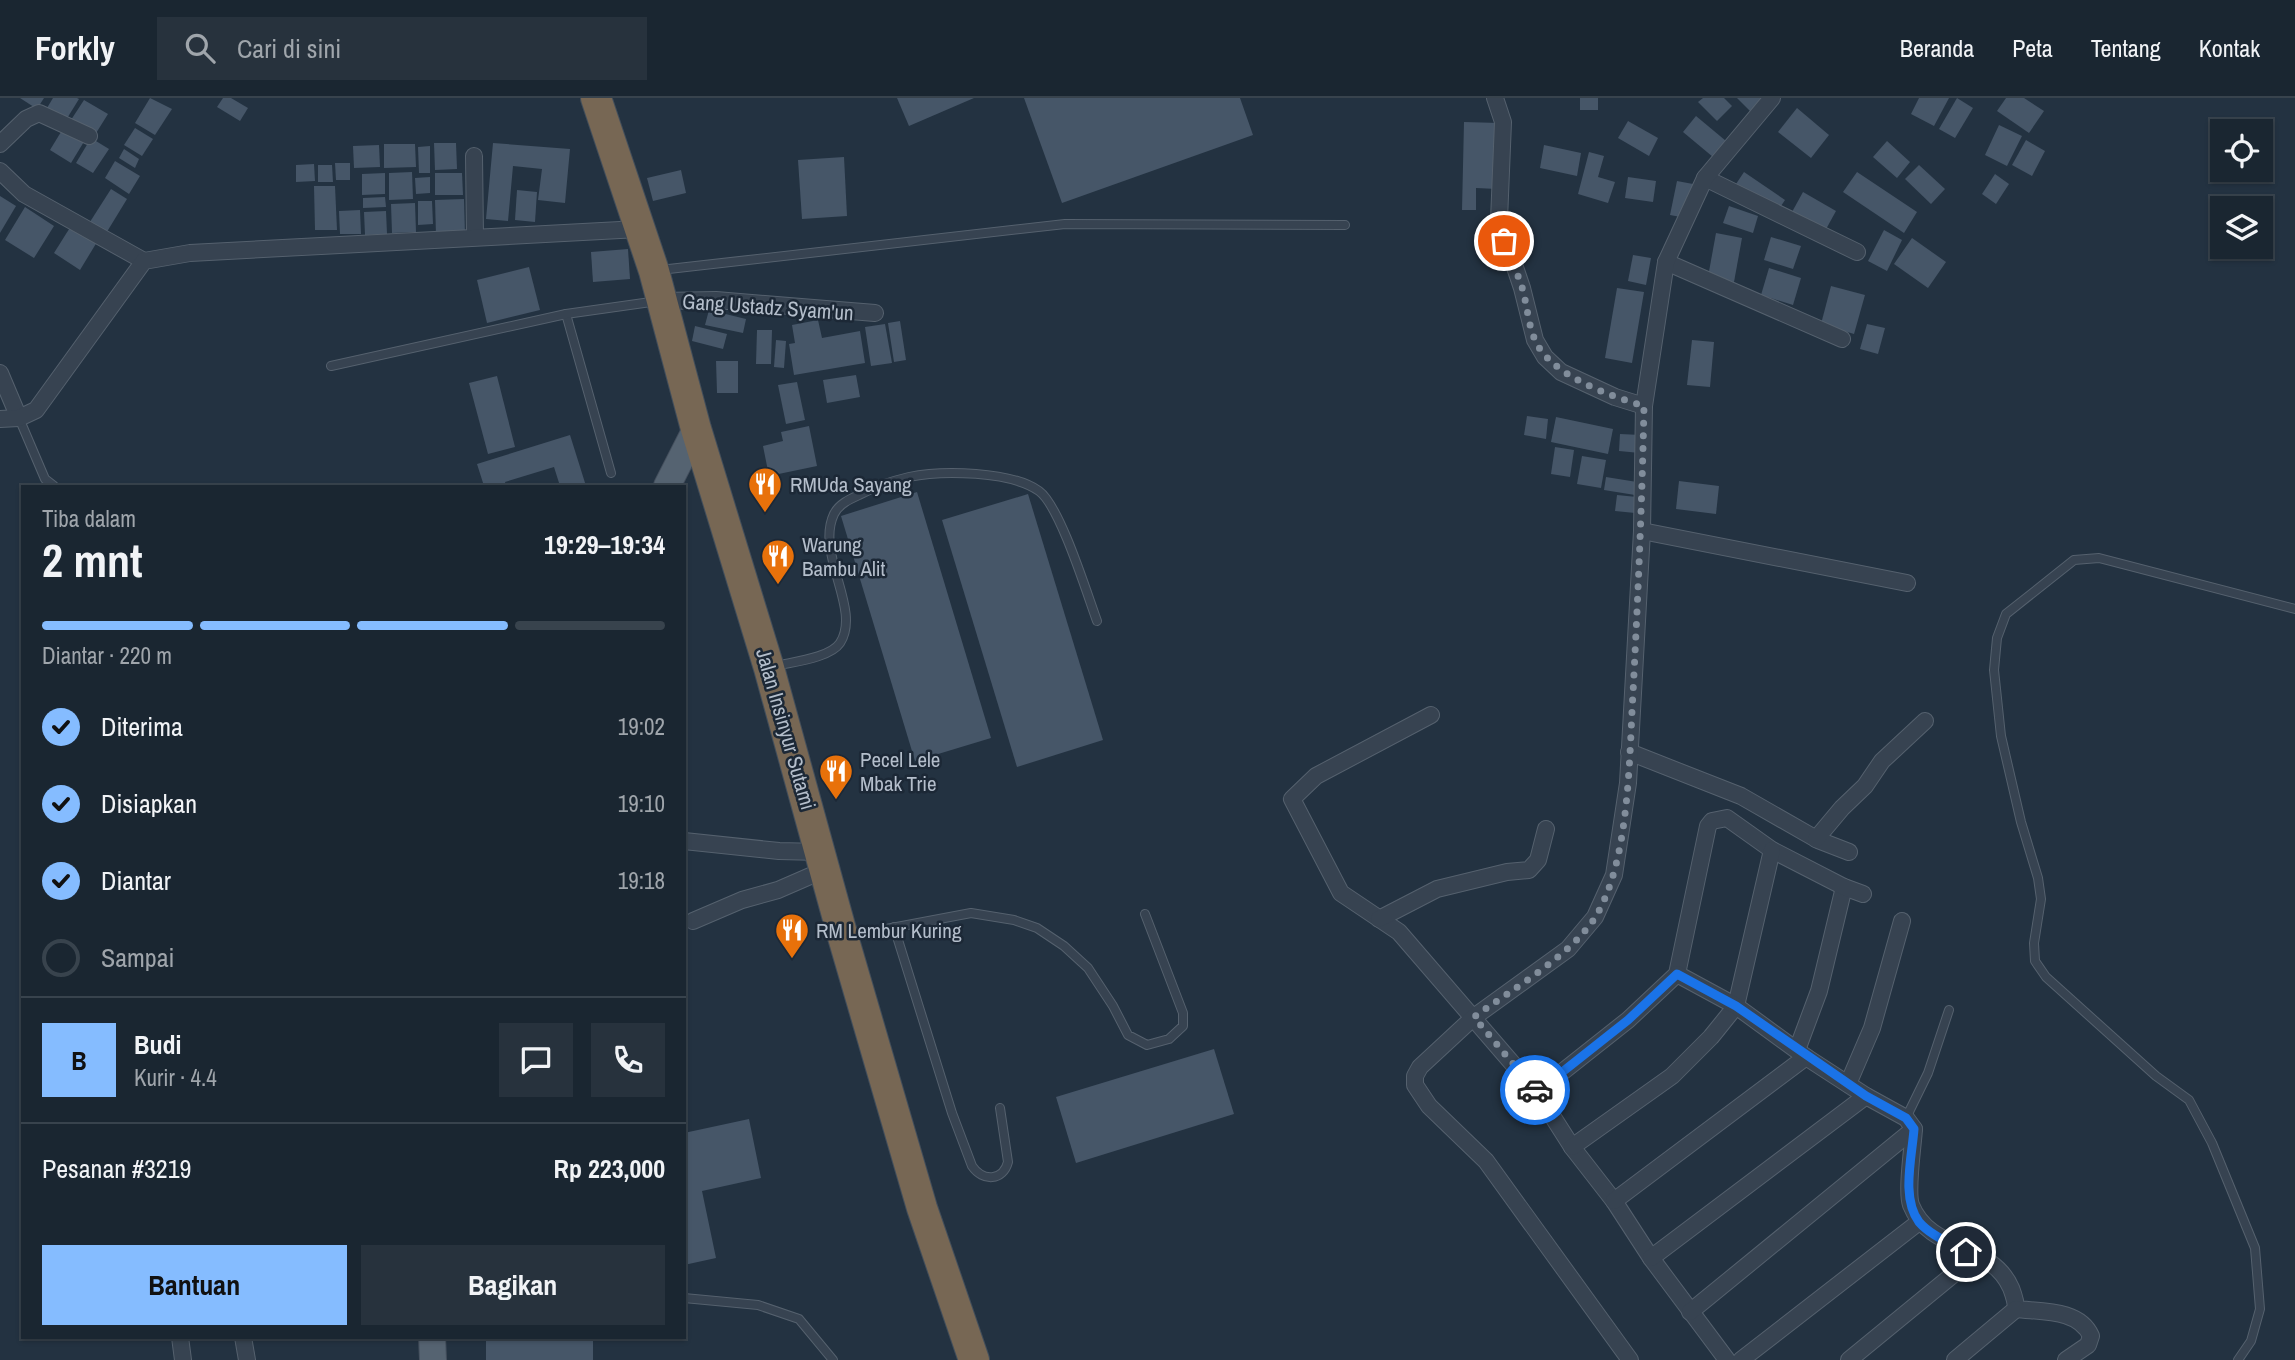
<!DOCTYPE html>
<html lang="id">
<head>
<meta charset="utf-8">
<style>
  body { margin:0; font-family:"Archivo Narrow",sans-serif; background:#27323d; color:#f1f3f6; height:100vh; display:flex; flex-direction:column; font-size:26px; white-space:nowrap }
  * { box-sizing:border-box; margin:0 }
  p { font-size:23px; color:#9fa5ab }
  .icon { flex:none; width:38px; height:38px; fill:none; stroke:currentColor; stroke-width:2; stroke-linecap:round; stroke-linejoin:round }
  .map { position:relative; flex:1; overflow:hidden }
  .details { position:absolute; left:21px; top:387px; width:665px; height:854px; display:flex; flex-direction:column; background:#1a2631; border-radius:0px; box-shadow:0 2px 5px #0004,0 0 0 2px #38434d }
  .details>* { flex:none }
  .tools { position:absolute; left:2210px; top:21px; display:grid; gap:14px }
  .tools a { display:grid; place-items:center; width:63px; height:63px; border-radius:0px; background:#1a2631; box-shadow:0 2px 5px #0004,0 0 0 2px #38434d; font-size:35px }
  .pin { position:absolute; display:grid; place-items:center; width:60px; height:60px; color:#fff; margin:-30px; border:4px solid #fff; border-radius:50%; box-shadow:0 2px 7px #0007 }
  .courier { position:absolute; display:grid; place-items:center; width:70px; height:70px; margin:-35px; border:5px solid #1a73e8; border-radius:50%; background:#fff; color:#222; box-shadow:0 2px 9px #0007 }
  .head em { font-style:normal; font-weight:700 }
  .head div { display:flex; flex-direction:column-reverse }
  .head { display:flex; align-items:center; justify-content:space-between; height:119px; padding:0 21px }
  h1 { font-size:46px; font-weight:700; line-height:52px }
  .bar { display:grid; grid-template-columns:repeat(4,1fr); gap:10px 7px; align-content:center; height:84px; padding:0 21px }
  .bar i { height:9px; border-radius:5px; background:#38434d }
  .bar .selected { background:#85bcff }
  .bar p { grid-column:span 4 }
  .line { display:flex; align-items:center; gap:18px; padding:0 21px; border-top:2px solid #38434d }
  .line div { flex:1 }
  .round { display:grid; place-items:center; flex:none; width:74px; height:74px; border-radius:0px; background:#27323d }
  ol { padding:0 21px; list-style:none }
  li { display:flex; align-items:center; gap:21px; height:77px }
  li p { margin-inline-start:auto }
  li .icon { padding:7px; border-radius:50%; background:#85bcff; color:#111; stroke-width:4 }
  li:last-child { color:#9fa5ab }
  li i { width:38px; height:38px; border:4px solid #38434d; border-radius:50% }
  .cta { display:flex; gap:14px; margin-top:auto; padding:14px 21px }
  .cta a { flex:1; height:80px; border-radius:0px; background:#85bcff; color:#111; font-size:28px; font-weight:700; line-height:80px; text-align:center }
  .cta a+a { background:#27323d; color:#f1f3f6 }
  header { display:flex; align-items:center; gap:42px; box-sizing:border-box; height:98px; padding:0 35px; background:#1a2631; border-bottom:2px solid #38434d }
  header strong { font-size:33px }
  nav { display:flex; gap:38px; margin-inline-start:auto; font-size:24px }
  .search { width:490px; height:63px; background:#27323d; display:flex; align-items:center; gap:18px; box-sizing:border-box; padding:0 24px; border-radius:0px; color:#9fa5ab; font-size:26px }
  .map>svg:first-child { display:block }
</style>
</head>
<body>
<header>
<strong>Forkly</strong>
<div class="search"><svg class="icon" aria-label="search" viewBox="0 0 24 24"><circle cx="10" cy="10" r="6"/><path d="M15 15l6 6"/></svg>Cari di sini</div>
<nav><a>Beranda</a><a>Peta</a><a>Tentang</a><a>Kontak</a></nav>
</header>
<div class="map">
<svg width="2295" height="1262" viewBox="0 0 2295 1262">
  <rect width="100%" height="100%" fill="#233241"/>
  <g fill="#465668">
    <polygon points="20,0 44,0 37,11"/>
    <polygon points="53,0 77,0 79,1 66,22 47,10"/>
    <polygon points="150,0 172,11 155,37 135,25"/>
    <polygon points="223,0 231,0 248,10 240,23 217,9"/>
    <polygon points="897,0 974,0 909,28"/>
    <polygon points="1024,0 1240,0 1253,37 1062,105"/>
    <rect x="1580" y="0" width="18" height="12"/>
    <polygon points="1703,0 1724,0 1732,8 1717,23 1698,4"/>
    <polygon points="1737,0 1765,0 1751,14"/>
    <polygon points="1919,0 1949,0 1934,28 1911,16"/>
    <polygon points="1957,0 1973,10 1955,40 1939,31"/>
    <polygon points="2006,0 2024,0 2044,13 2029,35 1997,13"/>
    <polygon points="84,2 108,16 93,40 69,25"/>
    <polygon points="1797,10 1829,37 1811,60 1778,34"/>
    <polygon points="1696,18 1726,43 1713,59 1683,34"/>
    <polygon points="1628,23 1658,40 1649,58 1618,40"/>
    <polygon points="1464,24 1499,25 1497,91 1476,90 1476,112 1462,112"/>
    <polygon points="1999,27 2022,38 2007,68 1985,57"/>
    <polygon points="64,29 85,42 71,65 50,52"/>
    <polygon points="135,30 153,41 142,58 124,47"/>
    <polygon points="91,40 109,51 93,75 76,65"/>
    <polygon points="2026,42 2045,53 2032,78 2012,67"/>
    <polygon points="1887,43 1910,64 1897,80 1873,59"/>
    <polygon points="434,45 456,45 457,71 435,72"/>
    <polygon points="493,45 570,51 565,105 538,102 542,71 513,68 508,123 486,121"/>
    <polygon points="384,46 415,46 416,69 384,70"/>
    <polygon points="379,47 380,69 354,70 353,48"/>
    <polygon points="1544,47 1581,55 1577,78 1540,70"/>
    <polygon points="430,48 430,75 419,75 418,49"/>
    <polygon points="124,51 139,61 135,70 119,60"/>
    <polygon points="1589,54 1604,58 1598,79 1615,84 1608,105 1578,96"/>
    <polygon points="844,59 847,118 802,121 798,62"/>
    <polygon points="115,63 140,78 129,96 105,80"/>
    <polygon points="335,65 350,65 350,82 336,82"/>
    <polygon points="314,66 315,83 296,84 296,67"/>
    <polygon points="318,67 332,67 333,84 318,84"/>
    <polygon points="1919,67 1945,91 1931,106 1905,81"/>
    <polygon points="681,72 686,95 653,103 647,80"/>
    <polygon points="412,74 413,101 389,102 389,75"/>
    <polygon points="1744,74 1785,102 1777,114 1736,86"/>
    <polygon points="1857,74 1917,114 1904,135 1843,94"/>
    <polygon points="385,75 385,96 362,97 362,76"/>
    <polygon points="435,75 462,75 463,97 435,97"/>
    <polygon points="1995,76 2009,86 1996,106 1982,96"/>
    <polygon points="430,79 430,95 416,96 415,80"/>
    <polygon points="1628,79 1656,83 1653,104 1625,100"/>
    <polygon points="1677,83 1693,86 1686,120 1670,117"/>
    <polygon points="314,88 335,88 337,132 315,132"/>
    <polygon points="111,91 127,101 105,137 88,127"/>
    <polygon points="517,92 537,94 535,124 515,122"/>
    <polygon points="1803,94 1836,113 1825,133 1792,114"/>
    <polygon points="0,98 16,108 0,135"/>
    <polygon points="385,99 386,109 363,110 363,100"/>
    <polygon points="464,101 465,137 436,137 435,102"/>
    <polygon points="418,103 432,103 433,126 418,127"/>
    <polygon points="415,105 416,134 392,135 391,106"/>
    <polygon points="1729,108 1758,118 1753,135 1723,125"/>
    <polygon points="25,109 54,128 34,160 5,142"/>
    <polygon points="360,112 361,136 340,136 339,113"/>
    <polygon points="386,113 387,136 365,137 364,114"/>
    <polygon points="71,128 97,144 80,172 54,155"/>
    <polygon points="1884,132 1902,142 1887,173 1868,163"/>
    <polygon points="1716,135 1742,140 1734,184 1708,179"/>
    <polygon points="1771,139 1801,148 1793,171 1764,162"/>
    <polygon points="1912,140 1946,164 1928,190 1894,166"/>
    <polygon points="628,151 630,181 593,184 591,154"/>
    <polygon points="1633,157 1651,160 1646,187 1628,183"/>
    <polygon points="529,169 540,212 487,225 477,182"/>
    <polygon points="1769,170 1801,180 1793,207 1761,197"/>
    <polygon points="1831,188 1865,197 1854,236 1821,226"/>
    <polygon points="1617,190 1644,194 1632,265 1605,260"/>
    <polygon points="709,212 746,221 743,235 705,227"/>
    <polygon points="818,222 822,240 860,233 865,265 794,277 789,246 795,245 792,227"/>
    <polygon points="900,223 906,262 894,264 888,225"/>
    <polygon points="885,226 892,265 871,268 865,229"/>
    <polygon points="1867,226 1885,230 1878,256 1860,251"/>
    <polygon points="695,228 727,236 723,251 692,243"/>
    <polygon points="757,232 772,232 771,266 756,266"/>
    <polygon points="776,242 786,243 784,270 774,269"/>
    <polygon points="1692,242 1714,244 1710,289 1687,287"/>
    <polygon points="716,263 738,263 738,295 717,295"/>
    <polygon points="856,277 860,299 827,305 823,282"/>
    <polygon points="497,278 515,349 488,356 469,285"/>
    <polygon points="797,284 805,322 786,326 778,287"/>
    <polygon points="1527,318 1548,321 1546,341 1524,337"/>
    <polygon points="1556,319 1613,331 1608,356 1551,344"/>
    <polygon points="809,328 817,368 769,378 763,348 783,343 781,334"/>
    <polygon points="1620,336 1641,337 1640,355 1619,353"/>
    <polygon points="570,337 586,388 560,388 554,369 505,384 506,388 484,388 477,366"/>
    <polygon points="1555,349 1574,352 1570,379 1551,376"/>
    <polygon points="1582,358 1606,362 1601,390 1577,386"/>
    <polygon points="1606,379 1637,384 1635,397 1604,392"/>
    <polygon points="1679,383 1719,388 1716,416 1676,411"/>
    <polygon points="917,394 991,640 915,663 841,418"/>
    <polygon points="1028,396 1103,642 1017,669 942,422"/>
    <polygon points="1617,397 1637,399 1635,415 1615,413"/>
    <polygon points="1214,951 1234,1016 1076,1065 1056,999"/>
    <polygon points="749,1021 761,1080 702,1093 716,1160 684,1167 684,1035"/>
    <rect x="486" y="1239" width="107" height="23"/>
  </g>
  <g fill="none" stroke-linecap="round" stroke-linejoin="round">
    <g stroke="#55616e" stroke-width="10">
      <g id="lane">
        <polyline points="660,172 1065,126 1345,127"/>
        <polyline points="566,216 611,375"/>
        <polyline points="331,268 566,216 658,203"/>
        <polyline points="19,320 45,381 54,388"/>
        <path d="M776,568C792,564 830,560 840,545C862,511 815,456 834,416C839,406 850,401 859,397C874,389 892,383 909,379C942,372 1011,373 1039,393C1060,408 1087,496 1097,523"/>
        <path d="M894,829L952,1015L972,1068C983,1084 1003,1083 1008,1064L1000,1010"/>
        <polyline points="849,838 971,815 1014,822 1037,830 1064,848 1088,870 1113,908 1128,937 1147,947 1169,941 1183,928 1183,915 1145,816"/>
        <polyline points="1906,1020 1928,975 1949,912"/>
        <polyline points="684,1200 758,1207 799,1221 833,1262"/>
        <polyline points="2238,1262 2251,1243 2260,1211 2255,1150 2212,1045 2189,1002 2156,978 2046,879 2035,863 2034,845 2041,801 2038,780 2021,724 2001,638 1994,572 1997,540 2006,516 2074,462 2099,460 2295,511"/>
      </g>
    </g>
    <g stroke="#55616e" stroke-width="18">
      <g id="street">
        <polyline points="1495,0 1503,24 1499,122 1522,190 1535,242 1545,259 1561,274 1615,299 1644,308"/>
        <polyline points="0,46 26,21 39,15 89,38"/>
        <polyline points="474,58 475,138"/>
        <polyline points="0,73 24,96 144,163"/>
        <polyline points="1705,80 1857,154"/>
        <polyline points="1666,164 1842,241"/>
        <polyline points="661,203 716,202 875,215"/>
        <polyline points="0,275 19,320"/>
        <polyline points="0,321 19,320 36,312 144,163 190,155 639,131"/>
        <polyline points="1642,433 1907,485"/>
        <polyline points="1431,617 1316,678 1292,701 1341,795 1399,834 1537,994 1572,1049 1614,1103 1651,1160 1727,1262"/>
        <polyline points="1629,654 1741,698 1818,742 1849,754"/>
        <polyline points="1816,741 1842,710 1865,688 1882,663 1925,623"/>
        <polyline points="684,743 779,753 820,754"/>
        <polyline points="1379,821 1437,791 1507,774 1529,772 1538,762 1546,731"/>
        <polyline points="693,823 742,802 778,792 824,772"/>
        <polyline points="1797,952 1819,893 1844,789"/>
        <path d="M1806,959L1866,998L1906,1020L1914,1031C1913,1048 1906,1093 1911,1107C1930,1155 1991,1144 2011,1190C2014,1198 2016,1203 2016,1211C2042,1214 2079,1211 2091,1238L2088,1247L2066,1262"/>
        <polyline points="1848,986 1872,930 1902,823"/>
        <polyline points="1537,994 1628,922 1677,876 1708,728 1712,723 1727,720 1772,752 1844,789 1863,796"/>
        <polyline points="1572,1049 1672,978 1711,939 1736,908 1772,752"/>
        <polyline points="1614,1103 1806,959 1736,908 1677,876"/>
        <polyline points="1651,1160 1866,998"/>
        <polyline points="1690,1214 1914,1031"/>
        <polyline points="180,1239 183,1262"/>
        <polyline points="243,1239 247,1262"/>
        <polyline points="1630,1262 1486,1063 1429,1008 1415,987 1415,978 1420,969 1474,919 1568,851 1595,819 1614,777 1628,685 1642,433 1644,308 1666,164 1705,80 1772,0"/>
        <polyline points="1741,1262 1919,1124"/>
        <polyline points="1849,1262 1977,1157"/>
        <polyline points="1955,1262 2016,1211"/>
      </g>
    </g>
    <g stroke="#444f5d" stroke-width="28">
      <g id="primary">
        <polyline points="667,388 696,331"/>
        <polyline points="432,1239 433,1262"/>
      </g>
    </g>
    <g stroke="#424e5b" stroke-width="32">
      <polyline id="highway" points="596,0 654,173 696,331 769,570 843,839 922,1110 974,1262"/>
    </g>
    <use href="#lane" stroke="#374351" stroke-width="8"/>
    <use href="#street" stroke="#374351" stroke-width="16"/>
    <use href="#primary" stroke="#556371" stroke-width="26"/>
    <use href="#highway" stroke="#776754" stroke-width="30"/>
  </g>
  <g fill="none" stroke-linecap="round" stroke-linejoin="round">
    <path stroke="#818d9b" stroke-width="7" stroke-dasharray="0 12.6" d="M1504,143C1510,159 1517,174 1522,189C1527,206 1528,226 1535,242C1550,277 1610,298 1644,308C1642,404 1638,499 1633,595C1629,660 1630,761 1596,818C1572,857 1511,892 1474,919L1535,992"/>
    <path stroke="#1a73e8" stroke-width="9" d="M1535,992L1537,994L1628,922L1677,876L1736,908L1866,998L1906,1020L1914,1031C1912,1059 1901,1100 1919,1124C1931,1138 1951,1145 1966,1154"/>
  </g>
  <defs>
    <g id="restaurant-pin" transform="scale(1.75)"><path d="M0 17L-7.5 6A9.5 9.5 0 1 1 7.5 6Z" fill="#e8710a" stroke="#1c2836"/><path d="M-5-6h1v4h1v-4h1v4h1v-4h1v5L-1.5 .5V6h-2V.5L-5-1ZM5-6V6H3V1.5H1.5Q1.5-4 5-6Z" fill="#fff"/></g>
  </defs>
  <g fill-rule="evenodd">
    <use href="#restaurant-pin" x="765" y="386"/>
    <use href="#restaurant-pin" x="778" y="458"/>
    <use href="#restaurant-pin" x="836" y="673"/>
    <use href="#restaurant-pin" x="792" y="832"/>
  </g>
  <g text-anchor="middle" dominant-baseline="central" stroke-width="5" stroke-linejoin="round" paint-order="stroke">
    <g font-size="21" fill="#b4becb" stroke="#1c2836">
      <text transform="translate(768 209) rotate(4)">Gang Ustadz Syam'un</text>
      <text transform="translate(786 631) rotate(74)">Jalan Insinyur Sutami</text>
    </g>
    <g font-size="21" fill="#b4becb" stroke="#1c2836" text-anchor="start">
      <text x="790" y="386">RMUda Sayang</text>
      <text x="802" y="446">Warung<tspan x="802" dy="24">Bambu Alit</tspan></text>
      <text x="860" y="661">Pecel Lele<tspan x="860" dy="24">Mbak Trie</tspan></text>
      <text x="816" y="832">RM Lembur Kuring</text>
    </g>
  </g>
</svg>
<div class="tools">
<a><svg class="icon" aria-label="locate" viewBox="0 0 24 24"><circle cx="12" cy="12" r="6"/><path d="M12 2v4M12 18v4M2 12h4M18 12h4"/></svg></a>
<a><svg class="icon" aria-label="layers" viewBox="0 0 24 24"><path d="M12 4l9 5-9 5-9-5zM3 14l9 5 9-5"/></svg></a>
</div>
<div class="pin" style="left:1504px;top:143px;background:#ea580c"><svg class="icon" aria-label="bag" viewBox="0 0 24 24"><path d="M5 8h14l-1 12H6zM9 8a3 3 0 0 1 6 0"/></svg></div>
<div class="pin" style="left:1966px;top:1154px;background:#1f2937"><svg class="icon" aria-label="home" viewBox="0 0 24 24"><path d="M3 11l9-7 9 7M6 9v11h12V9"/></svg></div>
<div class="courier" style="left:1535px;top:992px"><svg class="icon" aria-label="car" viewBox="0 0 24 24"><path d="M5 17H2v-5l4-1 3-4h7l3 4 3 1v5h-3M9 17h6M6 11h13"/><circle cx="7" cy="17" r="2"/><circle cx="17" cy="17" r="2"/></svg></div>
<section class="details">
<div class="head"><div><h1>2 mnt</h1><p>Tiba dalam</p></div><em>19:29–19:34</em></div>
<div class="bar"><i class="selected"></i><i class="selected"></i><i class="selected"></i><i></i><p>Diantar · 220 m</p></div>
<ol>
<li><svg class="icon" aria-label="check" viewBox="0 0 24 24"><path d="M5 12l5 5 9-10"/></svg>Diterima<p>19:02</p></li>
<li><svg class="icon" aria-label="check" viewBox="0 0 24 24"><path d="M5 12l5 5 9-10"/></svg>Disiapkan<p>19:10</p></li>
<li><svg class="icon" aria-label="check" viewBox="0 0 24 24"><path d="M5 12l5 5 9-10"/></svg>Diantar<p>19:18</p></li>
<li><i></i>Sampai</li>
</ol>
<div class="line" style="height:126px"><b class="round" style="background:#85bcff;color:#111">B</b><div><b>Budi</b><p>Kurir · 4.4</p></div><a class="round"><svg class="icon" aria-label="chat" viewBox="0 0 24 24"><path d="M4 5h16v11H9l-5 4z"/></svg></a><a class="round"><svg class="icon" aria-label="phone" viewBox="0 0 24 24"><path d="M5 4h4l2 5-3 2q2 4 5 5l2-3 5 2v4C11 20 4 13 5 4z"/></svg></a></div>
<div class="line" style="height:91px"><div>Pesanan #3219</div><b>Rp 223,000</b></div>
<div class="cta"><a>Bantuan</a><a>Bagikan</a></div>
</section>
</div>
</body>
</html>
